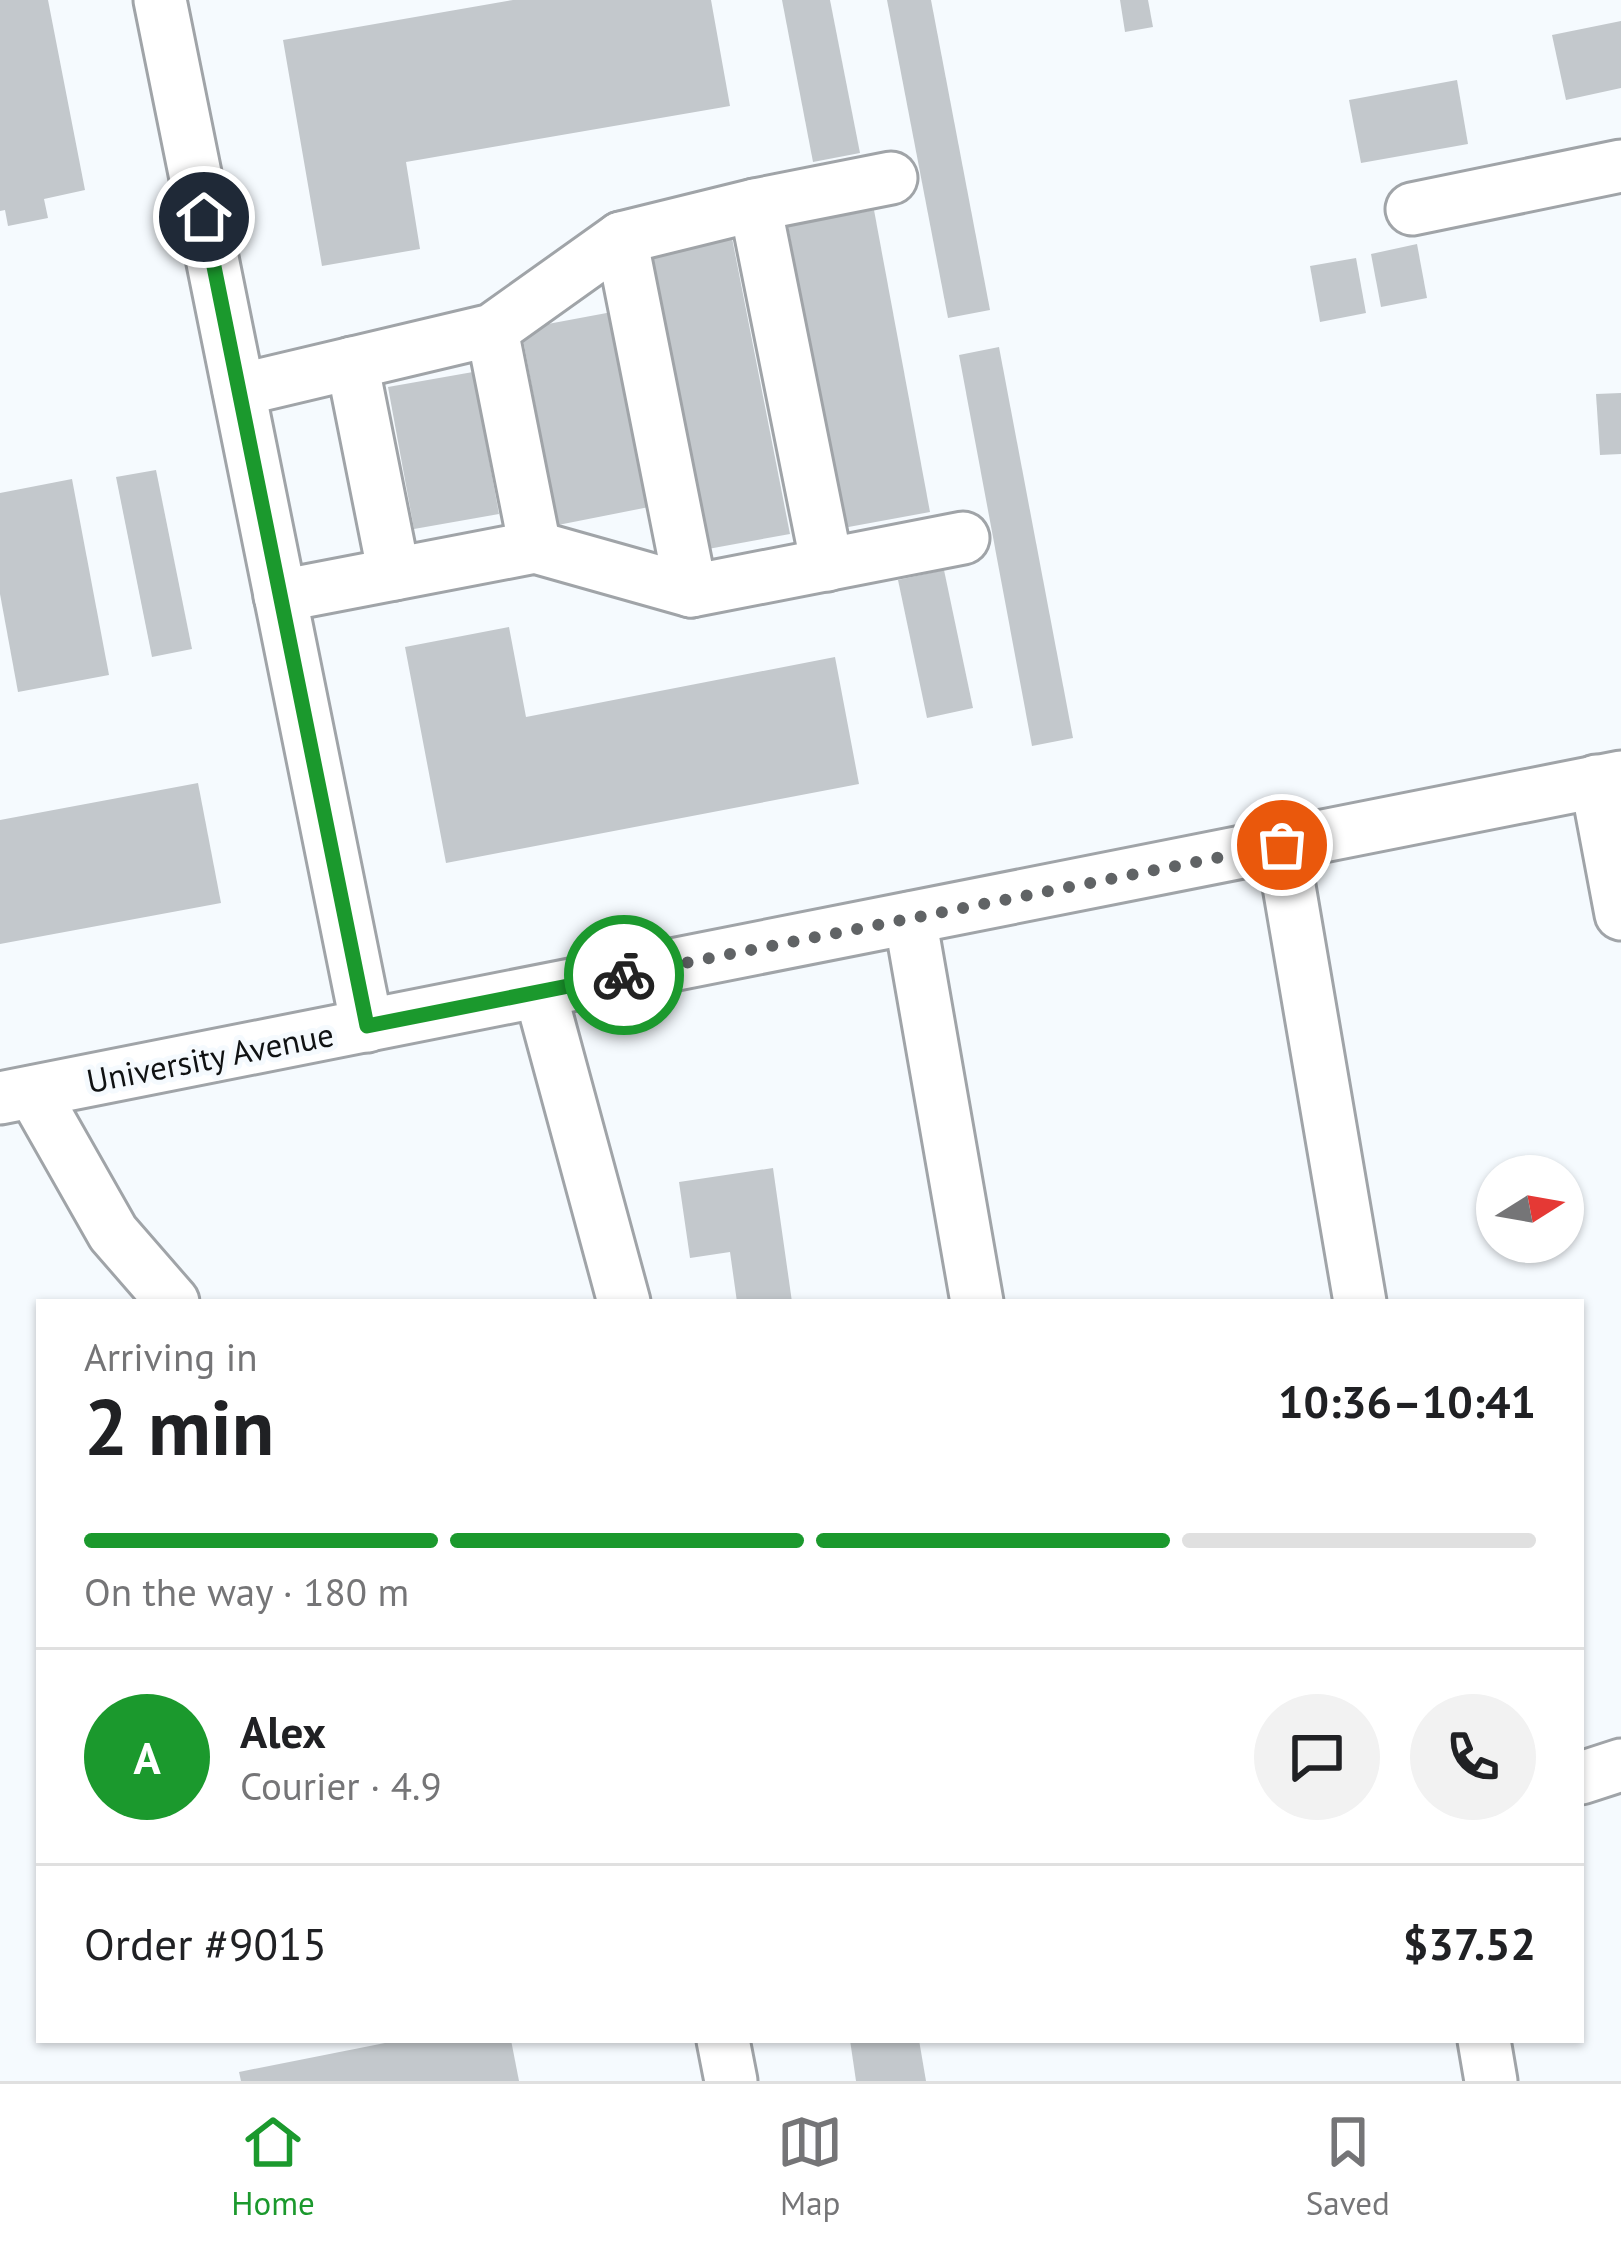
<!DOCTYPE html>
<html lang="en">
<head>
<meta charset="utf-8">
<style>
  body { margin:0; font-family:"PT Sans",sans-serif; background:#f2f2f2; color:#202124; height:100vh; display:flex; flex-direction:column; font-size:45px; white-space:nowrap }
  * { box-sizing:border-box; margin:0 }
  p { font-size:39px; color:#757577 }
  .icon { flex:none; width:66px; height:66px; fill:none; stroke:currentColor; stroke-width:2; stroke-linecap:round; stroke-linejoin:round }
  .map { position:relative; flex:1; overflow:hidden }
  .side { position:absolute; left:36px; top:1299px; width:1548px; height:744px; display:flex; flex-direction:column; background:#fff; border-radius:0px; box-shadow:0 3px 9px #0004 }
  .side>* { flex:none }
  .needle { width:78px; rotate:79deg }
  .controls { position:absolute; left:1476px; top:1155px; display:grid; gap:24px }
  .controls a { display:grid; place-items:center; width:108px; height:108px; border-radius:50%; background:#fff; box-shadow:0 3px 9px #0004; font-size:60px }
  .pin { position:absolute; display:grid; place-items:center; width:102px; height:102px; color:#fff; margin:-51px; border:6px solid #fff; border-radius:50%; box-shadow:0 3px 12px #0007 }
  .courier { position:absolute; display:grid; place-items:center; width:120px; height:120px; margin:-60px; border:9px solid #1b992d; border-radius:50%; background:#fff; color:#222; box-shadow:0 3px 15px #0007 }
  .headline em { font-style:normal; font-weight:800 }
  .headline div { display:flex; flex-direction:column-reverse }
  .headline { display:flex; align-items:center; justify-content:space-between; height:204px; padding:0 48px }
  h1 { font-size:78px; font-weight:800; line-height:90px }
  .bar { display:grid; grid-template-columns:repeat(4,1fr); gap:18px 12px; align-content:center; height:144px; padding:0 48px }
  .bar i { height:15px; border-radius:9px; background:#e0e0e0 }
  .bar .current { background:#1b992d }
  .bar p { grid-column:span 4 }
  .line { display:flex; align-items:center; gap:30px; padding:0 48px; border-top:3px solid #e0e0e0 }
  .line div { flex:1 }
  .round { display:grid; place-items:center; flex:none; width:126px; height:126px; border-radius:63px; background:#f2f2f2 }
  .tab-bar { display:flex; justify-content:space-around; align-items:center; height:168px; border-top:3px solid #e0e0e0; background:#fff; font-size:33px; color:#757577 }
  .tab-bar a { display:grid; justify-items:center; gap:6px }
  .tab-bar .current { color:#1b992d }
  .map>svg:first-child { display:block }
</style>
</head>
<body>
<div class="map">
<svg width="1621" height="2081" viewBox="0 0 1621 2081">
  <rect width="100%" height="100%" fill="#f5fafe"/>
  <g fill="#c3c8cc">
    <polygon points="0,0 48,0 85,190 44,199 48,218 8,226 5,210 0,211"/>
    <polygon points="513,0 711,0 730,106 406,162 420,249 322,266 283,40"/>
    <polygon points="782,0 830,0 860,153 813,162"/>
    <polygon points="887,0 931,0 990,310 948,318"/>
    <polygon points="1120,0 1148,0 1153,27 1125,32"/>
    <polygon points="1621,21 1621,88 1566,100 1552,35"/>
    <polygon points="1457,80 1468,144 1361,163 1349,100"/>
    <polygon points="874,210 930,512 843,528 788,226"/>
    <polygon points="732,238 790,534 708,549 649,254"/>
    <polygon points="1417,244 1427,298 1381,307 1371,254"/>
    <polygon points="1356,258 1366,313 1320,322 1310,266"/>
    <polygon points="612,312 649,507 558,525 521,329"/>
    <polygon points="999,347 1073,738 1032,746 959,355"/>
    <polygon points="473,372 499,514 414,529 388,387"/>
    <polygon points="1621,393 1621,454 1600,455 1596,394"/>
    <polygon points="156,470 192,649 152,657 116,477"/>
    <polygon points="72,479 109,675 18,692 0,594 0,493"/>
    <polygon points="944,570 973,708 927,718 898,580"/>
    <polygon points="509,627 526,717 835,657 859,784 446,863 405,647"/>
    <polygon points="198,783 221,903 0,944 0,820"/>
    <polygon points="773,1168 792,1302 737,1302 730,1252 690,1258 679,1182"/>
    <polygon points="400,2040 511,2040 519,2081 241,2081 239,2072"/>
    <polygon points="850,2040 919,2040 926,2081 856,2081"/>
  </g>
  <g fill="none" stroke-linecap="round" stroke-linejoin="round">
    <g stroke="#a0a4a8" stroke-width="57">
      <g id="minor">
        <polyline points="160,0 367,1026"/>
        <polyline points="755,205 827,565"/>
        <polyline points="1412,209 1621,166"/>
        <polyline points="621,238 691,591"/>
        <polyline points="492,330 535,547"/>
        <polyline points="352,363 394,574"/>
        <polyline points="239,390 492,330 621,238 755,205 891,178"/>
        <polyline points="280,596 535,547 691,591 963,538"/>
        <polyline points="1596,781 1621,914"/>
        <polyline points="1282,845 1360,1302"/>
        <polyline points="910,918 977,1302"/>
        <polyline points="540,992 624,1302"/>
        <polyline points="33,1092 113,1233 173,1302"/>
        <polyline points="0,1098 1621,777"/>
        <polyline points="1581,1778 1621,1765"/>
        <polyline points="723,2040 731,2081"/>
        <polyline points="1484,2040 1491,2081"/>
      </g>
    </g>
    <use href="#minor" stroke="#fff" stroke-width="51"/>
  </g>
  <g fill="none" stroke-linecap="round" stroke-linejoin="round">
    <polyline stroke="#606365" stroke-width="12" stroke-dasharray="0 21.6" points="624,975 1282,845"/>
    <polyline stroke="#1b992d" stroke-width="15" points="204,217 367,1026 624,975"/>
  </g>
  <g text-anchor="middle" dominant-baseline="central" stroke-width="10" stroke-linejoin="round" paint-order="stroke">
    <g font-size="33" fill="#101213" stroke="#f5fafe">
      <text transform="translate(210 1057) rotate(-11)">University Avenue</text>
    </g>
  </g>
</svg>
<div class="controls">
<a><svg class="needle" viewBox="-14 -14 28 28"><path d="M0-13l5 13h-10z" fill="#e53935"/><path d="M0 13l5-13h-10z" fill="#757577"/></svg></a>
</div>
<div class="pin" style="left:1282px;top:845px;background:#ea580c"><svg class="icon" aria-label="bag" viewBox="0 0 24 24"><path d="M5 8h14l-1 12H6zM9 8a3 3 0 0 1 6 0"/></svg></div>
<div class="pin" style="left:204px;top:217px;background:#1f2937"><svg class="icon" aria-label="home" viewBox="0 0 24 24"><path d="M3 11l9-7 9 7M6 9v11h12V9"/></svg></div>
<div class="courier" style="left:624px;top:975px"><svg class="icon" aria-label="bike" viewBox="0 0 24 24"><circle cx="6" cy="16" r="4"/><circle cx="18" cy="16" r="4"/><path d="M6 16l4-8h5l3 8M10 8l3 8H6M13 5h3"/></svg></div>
<section class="side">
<div class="headline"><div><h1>2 min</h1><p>Arriving in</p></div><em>10:36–10:41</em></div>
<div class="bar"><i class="current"></i><i class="current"></i><i class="current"></i><i></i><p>On the way · 180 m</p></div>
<div class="line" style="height:216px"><b class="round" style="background:#1b992d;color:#fff">A</b><div><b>Alex</b><p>Courier · 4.9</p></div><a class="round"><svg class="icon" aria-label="chat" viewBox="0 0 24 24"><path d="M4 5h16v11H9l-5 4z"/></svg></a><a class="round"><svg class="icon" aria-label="phone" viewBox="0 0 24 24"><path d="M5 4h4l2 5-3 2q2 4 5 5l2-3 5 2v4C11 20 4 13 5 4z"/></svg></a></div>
<div class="line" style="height:156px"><div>Order #9015</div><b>$37.52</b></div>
</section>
</div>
<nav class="tab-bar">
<a class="current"><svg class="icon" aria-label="home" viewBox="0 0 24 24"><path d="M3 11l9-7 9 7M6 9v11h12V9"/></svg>Home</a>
<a><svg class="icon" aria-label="map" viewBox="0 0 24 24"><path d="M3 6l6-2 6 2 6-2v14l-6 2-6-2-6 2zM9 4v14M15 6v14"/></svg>Map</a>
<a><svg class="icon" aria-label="saved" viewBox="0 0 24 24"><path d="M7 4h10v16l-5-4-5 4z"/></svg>Saved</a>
</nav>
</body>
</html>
